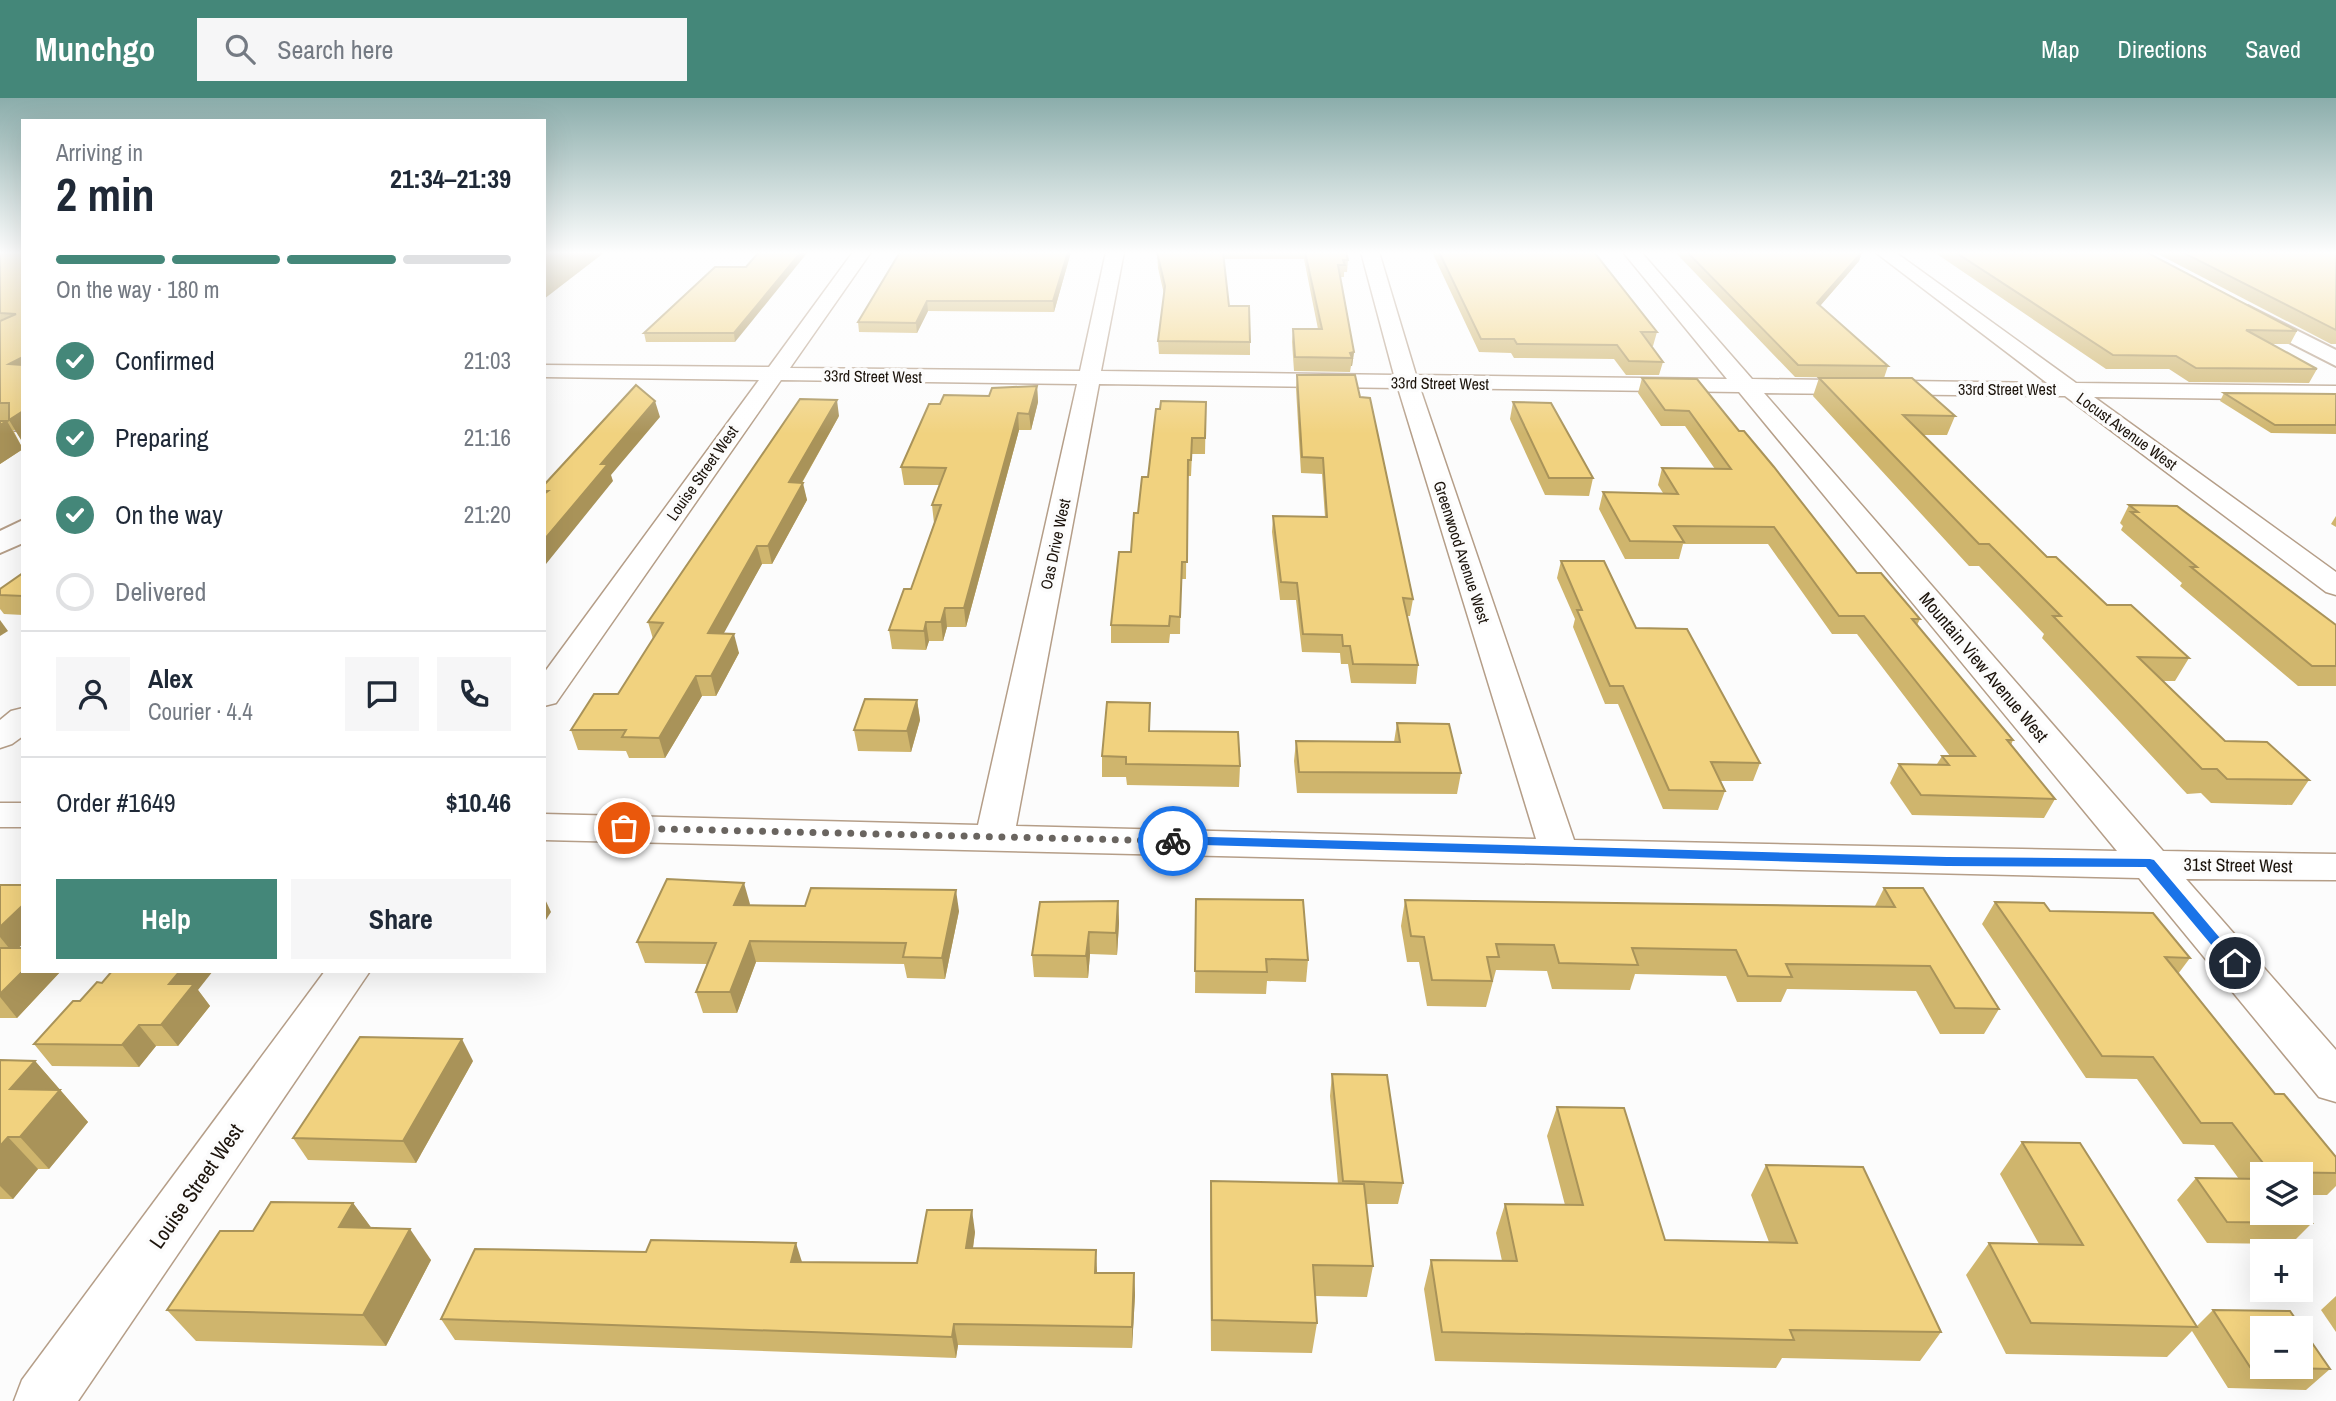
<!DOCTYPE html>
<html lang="en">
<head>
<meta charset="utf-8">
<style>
  body { margin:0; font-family:"Archivo Narrow",sans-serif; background:#f6f6f7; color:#1f2937; height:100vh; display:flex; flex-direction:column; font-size:26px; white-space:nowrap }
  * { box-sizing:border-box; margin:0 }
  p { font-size:23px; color:#747a83 }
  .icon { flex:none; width:38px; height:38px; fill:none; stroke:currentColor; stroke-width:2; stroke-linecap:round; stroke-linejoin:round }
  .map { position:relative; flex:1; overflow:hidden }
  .details { position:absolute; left:21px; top:21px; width:525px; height:854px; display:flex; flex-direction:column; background:#fff; border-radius:0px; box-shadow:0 7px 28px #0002 }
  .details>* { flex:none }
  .fabs { position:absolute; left:2250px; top:1064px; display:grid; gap:14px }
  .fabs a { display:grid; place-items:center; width:63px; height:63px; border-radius:0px; background:#fff; box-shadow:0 7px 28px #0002; font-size:35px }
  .pin { position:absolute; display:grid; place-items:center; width:60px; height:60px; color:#fff; margin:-30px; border:4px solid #fff; border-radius:50%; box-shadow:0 2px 7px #0007 }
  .courier { position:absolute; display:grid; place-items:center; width:70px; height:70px; margin:-35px; border:5px solid #1a73e8; border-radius:50%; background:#fff; color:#222; box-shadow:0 2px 9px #0007 }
  .summary em { font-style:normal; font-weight:700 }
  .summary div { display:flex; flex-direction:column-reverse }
  .summary { display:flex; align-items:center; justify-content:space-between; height:119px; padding:0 35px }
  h1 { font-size:46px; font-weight:700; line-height:52px }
  .bar { display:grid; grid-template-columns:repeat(4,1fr); gap:10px 7px; align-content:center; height:84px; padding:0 35px }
  .bar i { height:9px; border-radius:5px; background:#e0e1e3 }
  .bar .active { background:#448779 }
  .bar p { grid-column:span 4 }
  .line { display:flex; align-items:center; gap:18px; padding:0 35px; border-top:2px solid #e0e1e3 }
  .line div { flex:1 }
  .round { display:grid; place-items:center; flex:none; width:74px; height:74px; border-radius:0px; background:#f6f6f7 }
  ol { padding:0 35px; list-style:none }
  li { display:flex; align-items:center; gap:21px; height:77px }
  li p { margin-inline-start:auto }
  li .icon { padding:7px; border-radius:50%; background:#448779; color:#fff; stroke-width:4 }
  li:last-child { color:#747a83 }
  li i { width:38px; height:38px; border:4px solid #e0e1e3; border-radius:50% }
  .action { display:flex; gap:14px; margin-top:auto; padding:14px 35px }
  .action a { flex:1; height:80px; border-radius:0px; background:#448779; color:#fff; font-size:28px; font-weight:700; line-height:80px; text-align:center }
  .action a+a { background:#f6f6f7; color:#1f2937 }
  header { display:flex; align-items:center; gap:42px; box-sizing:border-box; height:98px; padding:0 35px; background:#448779; color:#fff }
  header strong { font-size:33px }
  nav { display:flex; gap:38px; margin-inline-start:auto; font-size:24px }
  .search { width:490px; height:63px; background:#f6f6f7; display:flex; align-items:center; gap:18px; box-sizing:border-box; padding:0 24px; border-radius:0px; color:#747a83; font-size:26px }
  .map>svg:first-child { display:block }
</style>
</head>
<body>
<header>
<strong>Munchgo</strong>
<div class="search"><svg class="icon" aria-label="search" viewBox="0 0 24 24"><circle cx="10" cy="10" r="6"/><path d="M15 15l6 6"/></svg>Search here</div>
<nav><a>Map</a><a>Directions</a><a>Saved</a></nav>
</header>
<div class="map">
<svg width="2336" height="1303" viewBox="0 0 2336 1303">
  <rect width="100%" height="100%" fill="#fcfcfc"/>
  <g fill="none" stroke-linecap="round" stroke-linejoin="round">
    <g stroke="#b59e88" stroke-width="3">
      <g id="minor">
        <path d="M853,154H871L790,270L1080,273L1106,154H1124L1101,273L1394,277L1361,154H1379L1416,277L1727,281L1623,154H1641L1752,281L2047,285L1875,154H1895L2076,285L2336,288V302L2094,299L2336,474V497L2326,494L2065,298L1764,295L2163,753L2336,756V782L2186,781L2336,952V1004L2319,999L2139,780L544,742V716L978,727L1077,286L781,282L556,605L544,608V575L759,282L544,279V267L769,269ZM1099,286L1398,290L1536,741L1016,728ZM1420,290L1739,294L2117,753L1574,742Z"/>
        <rect x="0" y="334" width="23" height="14"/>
        <polygon points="23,610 23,638 12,646 0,650 0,622 11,613"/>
        <rect x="0" y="705" width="23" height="24"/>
        <polygon points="325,873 370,873 78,1303 14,1303 22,1282"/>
      </g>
    </g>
    <g stroke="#b59e88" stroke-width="4">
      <polygon id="tertiary" points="2248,208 2336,252 2336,268 2240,219 2237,214"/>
    </g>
    <g stroke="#b59e88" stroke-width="4">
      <polygon id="primary" points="23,422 23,445 0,455 0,433"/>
    </g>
    <use href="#minor" fill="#fff" fill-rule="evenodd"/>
    <use href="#tertiary" fill="#fff" fill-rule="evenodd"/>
    <use href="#primary" fill="#fff" fill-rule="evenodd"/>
  </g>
  <g fill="#cfb56d">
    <polygon points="0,154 23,154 23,345 15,332 13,332 23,351 0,366"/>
    <polygon points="1071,154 1054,214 928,213 917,235 859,234 858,224"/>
    <polygon points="1157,154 1346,154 1348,162 1347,174 1344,174 1344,179 1340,179 1354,254 1352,268 1351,268 1350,274 1294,273 1292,244 1293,231 1318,231 1304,161 1224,161 1229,208 1250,244 1250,257 1159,256 1158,243 1164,196 1158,170"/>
    <polygon points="1432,154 1594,154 1657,234 1653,248 1651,248 1663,264 1659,277 1626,277 1614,261 1514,260 1511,255 1479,254"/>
    <polygon points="1675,154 1862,154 1859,163 1820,208 1888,268 1884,280 1795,279"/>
    <polygon points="1934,154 2146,154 2297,233 2290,246 2270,246 2317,271 2309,285 2189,284 2169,271 2106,271"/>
    <polygon points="2154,154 2336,154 2336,246 2331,246"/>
    <polygon points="746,169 735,244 646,244 644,235"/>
    <polygon points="1297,277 1360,299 1413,501 1410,518 1407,518 1418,567 1416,586 1351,585 1348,566 1341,566 1340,555 1302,554 1296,502 1280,502 1272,434 1273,418 1325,419 1322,376 1301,375 1296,291"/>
    <polygon points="1642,280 1739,333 1857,475 1920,521 1917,527 2013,642 2011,647 2055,701 2044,720 1912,717 1890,685 1899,666 1937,666 1942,658 1950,658 1857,536 1832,536 1768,446 1683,446 1679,461 1625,461 1599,411 1603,394 1663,395 1658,387 1662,370 1715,371 1685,328 1661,328 1638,295"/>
    <polygon points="1819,280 1955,318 1947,337 1923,337 2047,459 2107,507 2189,560 2175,583 2162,583 2225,643 2309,682 2292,707 2211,705 2201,695 2187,696 2042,540 2044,536 1979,468 1969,468 1813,298"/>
    <polygon points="1037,288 1038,304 1031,332 1019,332 966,529 947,529 943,543 929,543 926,552 892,551 889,532 911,491 934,425 932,407 940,387 904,387 901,369 940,306 989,298"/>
    <polygon points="2224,295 2336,296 2336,336 2271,335 2220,303"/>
    <polygon points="1206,304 1205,356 1192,356 1191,378 1187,378 1186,481 1181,481 1180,536 1170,536 1169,545 1111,545 1111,527 1131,454 1148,379 1160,311"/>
    <polygon points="1513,304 1593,380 1589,398 1545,397 1510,321"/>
    <polygon points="839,318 802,385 807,402 772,466 762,466 723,535 739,555 716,598 702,598 665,660 629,660 626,653 578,652 571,632 618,596 653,541 648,524"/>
    <polygon points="2129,407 2336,527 2336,588 2298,588 2180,488 2182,485 2121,432 2123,428 2120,425"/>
    <polygon points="2336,418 2336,429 2331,426"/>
    <polygon points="1561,463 1636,530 1760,665 1753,683 1720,683 1725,693 1718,712 1663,711 1618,606 1605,606 1573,529 1575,521 1557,480"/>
    <polygon points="23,475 23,517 4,516 0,511 0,491"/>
    <polygon points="917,602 920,622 911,654 858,653 854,632"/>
    <polygon points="1150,605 1150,633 1240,668 1239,689 1127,687 1126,679 1102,679 1102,658"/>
    <polygon points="1397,625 1461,675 1457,696 1297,695 1294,663 1296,643 1394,644"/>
    <polygon points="0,787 19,850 23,873 61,873 17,920 0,920"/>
    <polygon points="1884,790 1999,911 1984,936 1940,936 1916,893 1787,891 1781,904 1737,904 1726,878 1635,876 1630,892 1552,891 1547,873 1496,872 1486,909 1427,908 1419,864 1407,864 1401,828 1405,802 1875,808"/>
    <polygon points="1196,801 1308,862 1306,884 1267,883 1266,896 1195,895"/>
    <polygon points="1118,803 1119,825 1117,857 1090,856 1088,880 1034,879 1032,857"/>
    <polygon points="1995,804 2050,813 2190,860 2178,876 2275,996 2336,1059 2336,1088 2327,1097 2301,1097 2301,1076 2263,1076 2263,1115 2312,1125 2291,1146 2207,1145 2177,1102 2196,1080 2239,1081 2214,1047 2183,1046 2137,981 2086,980 1982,826"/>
    <polygon points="750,806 749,807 959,813 945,881 907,880 904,866 756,864 737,915 703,915 696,894 707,866 645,865 637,844"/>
    <polygon points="198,892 210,908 178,948 156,948 139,969 52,968 34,946 80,903"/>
    <polygon points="0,962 35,963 88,1024 49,1071 38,1071 13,1101 0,1101"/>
    <polygon points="473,963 416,1065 308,1062 293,1040"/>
    <polygon points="1332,976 1403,1085 1398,1106 1366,1106 1373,1168 1367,1199 1315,1198 1317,1225 1312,1255 1211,1253 1210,1115 1211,1083 1338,1086 1330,998"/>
    <polygon points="1557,1009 1665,1142 1769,1144 1751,1097 1766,1067 1941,1234 1920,1263 1782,1260 1776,1270 1435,1263 1424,1191 1431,1162 1502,1163 1496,1135 1505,1106 1565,1107 1547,1038"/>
    <polygon points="2022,1044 2197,1228 2213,1212 2330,1271 2306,1292 2228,1290 2192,1233 2167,1259 2006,1256 1966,1177 1989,1145 2039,1146 2000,1076"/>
    <polygon points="353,1105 371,1130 431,1162 386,1248 196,1243 167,1212 253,1133"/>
    <polygon points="975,1134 973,1150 1097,1175 1134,1175 1135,1197 1132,1250 958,1247 956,1260 455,1242 441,1221 802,1164 917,1165"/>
    <polygon points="2336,1198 2336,1234 2321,1212"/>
  </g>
  <g fill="#a99359">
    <polygon points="551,154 605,154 544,201 544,159"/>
    <polygon points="801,154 808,154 735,244 734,235"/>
    <polygon points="1068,154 1071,154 1054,214 1053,203"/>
    <polygon points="1862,154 1859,163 1813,216 1817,205"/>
    <polygon points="927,203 928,213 917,235 916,225"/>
    <polygon points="1354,254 1352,268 1351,268 1352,260 1350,255"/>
    <polygon points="23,259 23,291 9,266"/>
    <polygon points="1037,288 1038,304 1031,332 1029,316"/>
    <polygon points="837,302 839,318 792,402 789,384"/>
    <polygon points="655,303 660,319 611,377 613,383 546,466 544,460 544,442 601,366"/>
    <polygon points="23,313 23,345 9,322"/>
    <polygon points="1018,315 1019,332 966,529 964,510"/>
    <polygon points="7,323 23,351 0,366 0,327"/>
    <polygon points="803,385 807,402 772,466 768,448"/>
    <polygon points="757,448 762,466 713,555 708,535"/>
    <polygon points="945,510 947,529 943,543 941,524"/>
    <polygon points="0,522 8,533 0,538"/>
    <polygon points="926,524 929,543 926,552 924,533"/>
    <polygon points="734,536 739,555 716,598 711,578"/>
    <polygon points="696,578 702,598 665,660 659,640"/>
    <polygon points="917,602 920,622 911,654 907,633"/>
    <polygon points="744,785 750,806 741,828 734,807"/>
    <polygon points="956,792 959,813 945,881 942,860"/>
    <polygon points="544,799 551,814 544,825"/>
    <polygon points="1118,803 1119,825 1117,857 1116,835"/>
    <polygon points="23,807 23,846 13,855 0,839 0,829"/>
    <polygon points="1089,834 1090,856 1088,880 1086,858"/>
    <polygon points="750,843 756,864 737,915 730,894"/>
    <polygon points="23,873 61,873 17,920 0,899 0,896"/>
    <polygon points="180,873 213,873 198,892 210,908 178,948 161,927 169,886"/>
    <polygon points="139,927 156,948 139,969 122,947"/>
    <polygon points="462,941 473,963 416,1065 403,1043"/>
    <polygon points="35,963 88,1024 49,1071 20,1039 10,991"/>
    <polygon points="8,1039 38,1071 13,1101 0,1088 0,1048"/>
    <polygon points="353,1105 376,1136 339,1129"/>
    <polygon points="972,1112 975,1134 970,1171 966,1150"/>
    <polygon points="410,1131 431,1162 386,1248 363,1217"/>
    <polygon points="796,1145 803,1167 791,1164"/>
    <polygon points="1096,1152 1097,1173 1096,1196 1095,1175"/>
    <polygon points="1134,1175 1135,1197 1132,1250 1132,1229"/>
    <polygon points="954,1226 958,1247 956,1260 952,1239"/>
  </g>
  <g fill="#f1d27f" stroke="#a99359" stroke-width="2" fill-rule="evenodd">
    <polygon points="0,154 23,154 23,259 9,266 23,267 23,313 9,322 9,305 0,305 0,223 16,216 0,215"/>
    <polygon points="544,154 551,154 544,159"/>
    <polygon points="759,154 801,154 734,235 644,235 715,169 746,169"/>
    <polygon points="900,154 1068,154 1053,203 927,203 916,225 858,224"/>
    <polygon points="1157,154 1223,154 1229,208 1249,208 1250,244 1158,243 1165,188"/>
    <polygon points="1305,154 1346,154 1348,162 1343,162 1345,167 1338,167 1354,254 1350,255 1352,260 1295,259 1293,231 1322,231"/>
    <polygon points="1439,154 1594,154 1657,234 1641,234 1663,264 1629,263 1617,247 1517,246 1514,241 1481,241"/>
    <polygon points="1687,154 1862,154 1817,205 1888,268 1798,267"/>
    <polygon points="1955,154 2146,154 2297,233 2246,232 2317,271 2196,270 2176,258 2113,257"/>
    <polygon points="2182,154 2336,154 2336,232"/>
    <polygon points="1297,277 1355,277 1360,299 1370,300 1413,501 1403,500 1418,567 1353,566 1350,548 1343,548 1342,537 1303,536 1297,485 1281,484 1273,418 1327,419 1323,360 1302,359"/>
    <polygon points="1642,280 1697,281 1739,333 1744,333 1774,369 1857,475 1881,475 1920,521 1912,521 2013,642 2007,642 2055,701 1921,697 1899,666 1949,667 1942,658 1975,658 1864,518 1839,518 1774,429 1674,428 1684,444 1630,443 1603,394 1678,396 1662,370 1731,371 1689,313 1665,312"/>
    <polygon points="1819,280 1912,280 1955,318 1903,317 2047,459 2056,459 2107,507 2131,507 2189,560 2138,559 2225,643 2267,644 2309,682 2227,681 2217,671 2202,671 2053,518 2061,518 1989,446 1979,446"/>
    <polygon points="636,287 655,303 601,366 608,366 544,442 544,396 548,393 544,393 544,387"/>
    <polygon points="1037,288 1029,316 1018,315 964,510 945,510 941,524 926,524 924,533 889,532 904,491 911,491 941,407 932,407 946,370 901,369 929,306 940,306 944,297 989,298 992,290"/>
    <polygon points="2224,295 2336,296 2336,327 2275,327"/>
    <polygon points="800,301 837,302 789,384 803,385 768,448 757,448 708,535 734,536 711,578 696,578 659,640 622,639 626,632 571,632 594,596 618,596 663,525 648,524"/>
    <polygon points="1161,303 1206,304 1205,340 1192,340 1191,362 1188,362 1187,464 1182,464 1180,519 1170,518 1169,528 1111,527 1119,454 1131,454 1134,415 1138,415 1142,379 1148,379 1156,311 1160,311"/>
    <polygon points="1513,304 1551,305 1593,380 1549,380"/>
    <polygon points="0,323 7,323 0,327"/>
    <polygon points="2129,407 2177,408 2336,527 2336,568 2312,568 2191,469 2197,469 2131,414 2138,414"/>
    <polygon points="1561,463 1604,463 1636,530 1687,531 1760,665 1711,664 1725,693 1669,692 1623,588 1610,588 1577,512 1582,512"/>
    <polygon points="23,475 23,498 0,497 0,491"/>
    <polygon points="865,601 917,602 907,633 854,632"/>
    <polygon points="1107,604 1150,605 1149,633 1238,634 1240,668 1126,666 1126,659 1102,658"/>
    <polygon points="1397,625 1449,626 1461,675 1299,674 1296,643 1400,644"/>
    <polygon points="667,781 744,785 734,807 805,808 811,790 956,792 942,860 903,859 906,845 750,843 730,894 696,894 716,845 637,844"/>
    <polygon points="0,787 23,787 23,807 0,829"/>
    <polygon points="1884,790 1923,790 1999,911 1955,910 1930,868 1786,866 1792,879 1748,878 1736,852 1632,850 1638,867 1559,865 1554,847 1496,846 1499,859 1487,859 1492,883 1432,882 1424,839 1411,838 1405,802 1895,809"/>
    <polygon points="1196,801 1303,802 1308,862 1266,861 1267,874 1195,873"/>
    <polygon points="1118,803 1116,835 1089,834 1086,858 1032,857 1040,804"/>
    <polygon points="1995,804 2044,805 2050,813 2153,815 2190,860 2165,859 2275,996 2284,996 2336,1059 2336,1075 2270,1074 2232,1025 2201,1025 2153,959 2102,958"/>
    <polygon points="0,850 23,850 23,873 0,896"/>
    <polygon points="112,873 180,873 169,886 194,886 161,927 139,927 122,947 34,946 73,903 80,903 97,884 102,885"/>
    <polygon points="360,939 462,941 403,1043 293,1040"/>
    <polygon points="0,962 35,963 10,991 60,992 20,1039 8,1039 0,1048"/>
    <polygon points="1332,976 1387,977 1403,1085 1343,1083"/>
    <polygon points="1557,1009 1624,1010 1665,1142 1797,1145 1766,1067 1863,1069 1941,1234 1790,1232 1794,1242 1442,1234 1431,1162 1517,1163 1505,1106 1583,1107"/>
    <polygon points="2022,1044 2080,1045 2197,1229 2031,1225 1989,1145 2083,1147"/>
    <polygon points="2196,1080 2263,1081 2263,1115 2301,1115 2301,1110 2312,1125 2227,1124"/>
    <polygon points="1211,1083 1364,1086 1373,1168 1313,1167 1317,1225 1212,1222"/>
    <polygon points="271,1104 353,1105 339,1129 410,1131 363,1217 167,1212 220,1133 253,1133"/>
    <polygon points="927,1112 972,1112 966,1150 1096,1152 1095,1175 1134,1175 1132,1229 954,1226 952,1239 441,1221 475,1151 646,1154 651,1142 796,1145 791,1164 917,1165"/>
    <path d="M2213,1212L2290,1213L2330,1271L2250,1269ZM2263,1230H2301V1269H2263Z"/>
  </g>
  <linearGradient id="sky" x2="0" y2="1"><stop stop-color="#8badab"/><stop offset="0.46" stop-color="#fefefe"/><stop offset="1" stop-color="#fefefe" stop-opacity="0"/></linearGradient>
  <rect width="2336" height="336" fill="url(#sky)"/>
  <polygon fill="#1a73e8" points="1173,738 1947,759 2150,761 2154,762 2241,865 2235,870 2230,869 2146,769 1947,768 1168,746 1167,743"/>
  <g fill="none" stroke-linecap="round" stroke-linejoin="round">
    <polyline stroke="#6a6560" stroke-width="7" stroke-dasharray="0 12.6" points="624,730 1173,743"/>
  </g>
  <g text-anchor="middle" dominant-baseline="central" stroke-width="7" stroke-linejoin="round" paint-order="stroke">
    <g font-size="16" fill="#1c140c" stroke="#fcfcfc">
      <text transform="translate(873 278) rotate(1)">33rd Street West</text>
      <text transform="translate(1440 285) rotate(1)">33rd Street West</text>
      <text x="2007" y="291">33rd Street West</text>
      <text transform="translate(2127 333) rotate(36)">Locust Avenue West</text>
      <text transform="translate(702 375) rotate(-55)">Louise Street West</text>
      <text transform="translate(1055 446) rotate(-78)">Oas Drive West</text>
      <text transform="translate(1462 454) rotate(72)">Greenwood Avenue West</text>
    </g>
    <g font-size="18" fill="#1c140c" stroke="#fcfcfc">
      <text transform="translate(1984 569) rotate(50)">Mountain View Avenue West</text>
      <text transform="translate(2238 767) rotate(1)">31st Street West</text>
    </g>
    <g font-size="21" fill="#1c140c" stroke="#fcfcfc">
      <text transform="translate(196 1088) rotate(-55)">Louise Street West</text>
    </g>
  </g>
</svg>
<div class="fabs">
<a><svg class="icon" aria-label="layers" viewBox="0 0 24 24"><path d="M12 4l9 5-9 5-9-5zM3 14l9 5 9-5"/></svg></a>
<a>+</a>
<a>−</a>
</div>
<div class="pin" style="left:624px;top:730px;background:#ea580c"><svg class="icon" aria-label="bag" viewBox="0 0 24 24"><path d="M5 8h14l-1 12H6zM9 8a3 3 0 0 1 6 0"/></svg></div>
<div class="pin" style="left:2235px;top:865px;background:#1f2937"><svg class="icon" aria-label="home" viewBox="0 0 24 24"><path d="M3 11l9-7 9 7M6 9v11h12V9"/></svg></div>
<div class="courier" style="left:1173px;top:743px"><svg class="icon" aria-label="bike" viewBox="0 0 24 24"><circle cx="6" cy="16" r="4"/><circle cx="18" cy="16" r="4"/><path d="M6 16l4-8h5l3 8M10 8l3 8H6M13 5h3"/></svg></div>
<section class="details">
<div class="summary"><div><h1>2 min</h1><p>Arriving in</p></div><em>21:34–21:39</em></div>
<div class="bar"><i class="active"></i><i class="active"></i><i class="active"></i><i></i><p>On the way · 180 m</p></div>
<ol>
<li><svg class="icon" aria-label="check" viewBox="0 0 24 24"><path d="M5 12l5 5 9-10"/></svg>Confirmed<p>21:03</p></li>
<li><svg class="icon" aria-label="check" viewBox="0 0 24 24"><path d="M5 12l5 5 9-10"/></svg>Preparing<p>21:16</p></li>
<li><svg class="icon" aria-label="check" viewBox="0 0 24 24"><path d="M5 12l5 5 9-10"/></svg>On the way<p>21:20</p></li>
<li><i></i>Delivered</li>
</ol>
<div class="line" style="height:126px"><a class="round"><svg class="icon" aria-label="person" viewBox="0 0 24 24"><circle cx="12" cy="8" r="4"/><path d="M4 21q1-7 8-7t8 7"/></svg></a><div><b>Alex</b><p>Courier · 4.4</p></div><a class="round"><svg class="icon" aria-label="chat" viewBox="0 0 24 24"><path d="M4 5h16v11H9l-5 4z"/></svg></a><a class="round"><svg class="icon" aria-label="phone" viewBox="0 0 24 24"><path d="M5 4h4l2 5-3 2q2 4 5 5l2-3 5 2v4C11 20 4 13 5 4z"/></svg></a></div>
<div class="line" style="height:91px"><div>Order #1649</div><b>$10.46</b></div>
<div class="action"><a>Help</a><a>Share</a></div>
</section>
</div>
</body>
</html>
